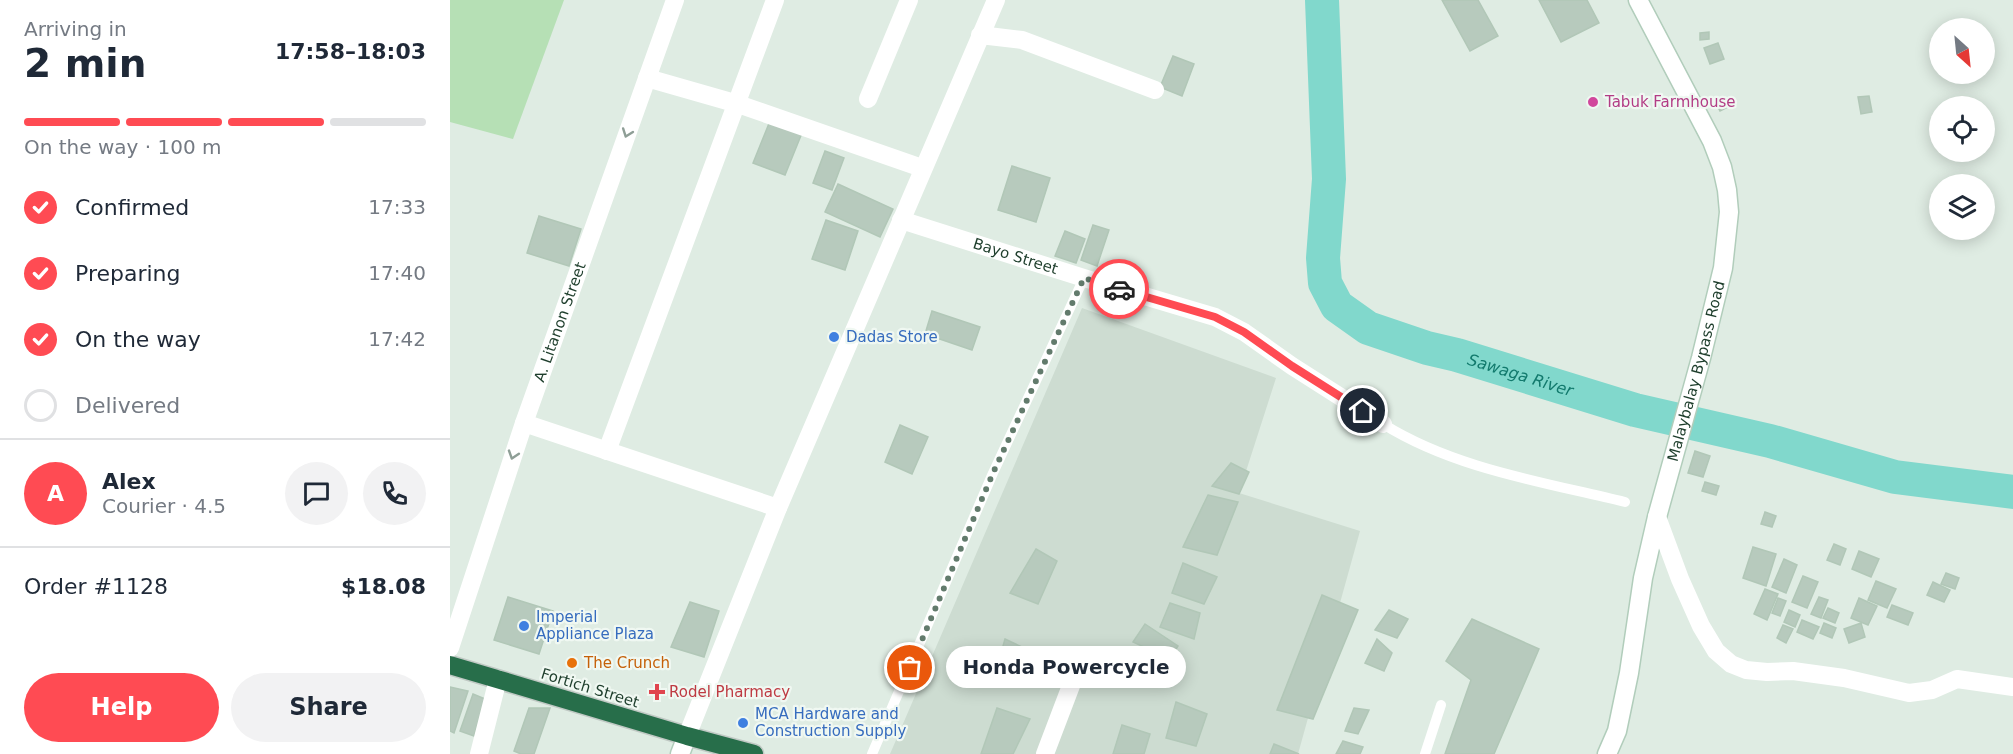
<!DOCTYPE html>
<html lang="en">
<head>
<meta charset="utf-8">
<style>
  body { margin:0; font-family:"DejaVu Sans",sans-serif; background:#f2f2f3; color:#1f2937; height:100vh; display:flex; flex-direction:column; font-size:22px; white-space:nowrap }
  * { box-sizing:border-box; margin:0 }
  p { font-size:20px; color:#747a83 }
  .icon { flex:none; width:33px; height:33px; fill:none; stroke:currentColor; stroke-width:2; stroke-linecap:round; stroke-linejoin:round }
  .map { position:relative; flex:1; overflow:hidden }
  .sheet { display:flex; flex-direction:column; background:#fff; width:450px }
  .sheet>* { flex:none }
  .needle { width:39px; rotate:153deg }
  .fabs { position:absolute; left:1479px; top:18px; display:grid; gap:12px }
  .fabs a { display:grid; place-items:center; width:66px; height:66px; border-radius:50%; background:#fff; box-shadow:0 3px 15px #0003; font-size:30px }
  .pin { position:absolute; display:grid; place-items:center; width:51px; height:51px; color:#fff; margin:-26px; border:3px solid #fff; border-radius:50%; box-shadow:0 2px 6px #0007 }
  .courier { position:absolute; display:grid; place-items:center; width:60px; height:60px; margin:-30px; border:4px solid #ff4b53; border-radius:50%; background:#fff; color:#222; box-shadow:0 2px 8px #0007 }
  .bubble { position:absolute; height:42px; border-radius:21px; background:#fff; box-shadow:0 3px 15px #0003; font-size:20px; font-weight:600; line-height:42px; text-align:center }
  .headline em { font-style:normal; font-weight:600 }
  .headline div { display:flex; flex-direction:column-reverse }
  .headline { display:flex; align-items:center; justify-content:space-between; height:102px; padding:0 24px }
  h1 { font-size:39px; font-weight:600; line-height:45px }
  .bar { display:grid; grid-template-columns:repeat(4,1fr); gap:9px 6px; align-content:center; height:72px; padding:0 24px }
  .bar i { height:8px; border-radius:4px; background:#e0e1e3 }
  .bar .on { background:#ff4b53 }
  .bar p { grid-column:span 4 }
  .line { display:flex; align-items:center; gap:15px; padding:0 24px; border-top:2px solid #e0e1e3 }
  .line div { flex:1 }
  .round { display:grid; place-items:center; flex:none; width:63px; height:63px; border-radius:32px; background:#f2f2f3 }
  ol { padding:0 24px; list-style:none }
  li { display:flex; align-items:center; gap:18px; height:66px }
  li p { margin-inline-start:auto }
  li .icon { padding:6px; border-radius:50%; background:#ff4b53; color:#fff; stroke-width:4 }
  li:last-child { color:#747a83 }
  li i { width:33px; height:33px; border:3px solid #e0e1e3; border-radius:50% }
  .cta { display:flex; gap:12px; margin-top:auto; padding:12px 24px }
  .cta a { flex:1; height:69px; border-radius:36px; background:#ff4b53; color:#fff; font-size:24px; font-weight:600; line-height:69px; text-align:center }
  .cta a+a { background:#f2f2f3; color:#1f2937 }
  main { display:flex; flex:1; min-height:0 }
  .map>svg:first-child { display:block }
</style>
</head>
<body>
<main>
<section class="sheet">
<div class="headline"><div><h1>2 min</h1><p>Arriving in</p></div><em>17:58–18:03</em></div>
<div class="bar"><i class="on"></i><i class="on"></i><i class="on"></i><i></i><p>On the way · 100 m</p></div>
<ol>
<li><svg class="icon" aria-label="check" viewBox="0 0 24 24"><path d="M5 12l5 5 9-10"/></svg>Confirmed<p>17:33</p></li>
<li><svg class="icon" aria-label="check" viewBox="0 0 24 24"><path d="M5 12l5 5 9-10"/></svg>Preparing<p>17:40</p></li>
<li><svg class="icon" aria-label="check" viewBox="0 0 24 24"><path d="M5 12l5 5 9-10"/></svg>On the way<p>17:42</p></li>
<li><i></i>Delivered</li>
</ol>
<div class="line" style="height:108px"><b class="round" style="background:#ff4b53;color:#fff">A</b><div><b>Alex</b><p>Courier · 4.5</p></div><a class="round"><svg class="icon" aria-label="chat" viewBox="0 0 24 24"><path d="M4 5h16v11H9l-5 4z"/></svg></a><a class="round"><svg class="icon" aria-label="phone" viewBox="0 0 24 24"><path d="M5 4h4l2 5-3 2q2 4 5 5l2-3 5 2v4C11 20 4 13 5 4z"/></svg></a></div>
<div class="line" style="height:78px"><div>Order #1128</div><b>$18.08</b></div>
<div class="cta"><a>Help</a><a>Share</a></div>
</section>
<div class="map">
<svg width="1563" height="754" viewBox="0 0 1563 754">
  <rect width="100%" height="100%" fill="#dfece3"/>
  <polygon fill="#cddcd1" points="632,308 826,378 789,493 910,531 848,754 440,754"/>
  <polygon fill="#b6e0b5" points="0,0 114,0 63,139 0,122"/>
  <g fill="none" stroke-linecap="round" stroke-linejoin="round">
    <path stroke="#81d8cc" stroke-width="34" id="s1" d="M872,0L879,179L873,258L875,283L887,306L918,328L977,348L1007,355L1185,410L1320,441L1445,477L1563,492"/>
  </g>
  <g fill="#b7cabd" stroke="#b1c7b7" stroke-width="1.5">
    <polygon points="992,0 1028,0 1048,36 1020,51"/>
    <polygon points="1089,0 1137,0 1149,23 1111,42"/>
    <polygon points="1259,32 1259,39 1250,40 1250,33"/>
    <polygon points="1268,43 1274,59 1260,64 1254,48"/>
    <polygon points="723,56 744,64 732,96 710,87"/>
    <polygon points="1419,96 1422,112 1411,114 1408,97"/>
    <polygon points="1274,100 1278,107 1270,111 1266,103"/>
    <polygon points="320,121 352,133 335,175 303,163"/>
    <polygon points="375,151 394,158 382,190 363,183"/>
    <polygon points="562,166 600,178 586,222 548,210"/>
    <polygon points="388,184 443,209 430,237 375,212"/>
    <polygon points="89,216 131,229 119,266 77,253"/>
    <polygon points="376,220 408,231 395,270 362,259"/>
    <polygon points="643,225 659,230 647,266 631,260"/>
    <polygon points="615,231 635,239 626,263 605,256"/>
    <polygon points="482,311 530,327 522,350 475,334"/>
    <polygon points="450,425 478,437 462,474 435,462"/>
    <polygon points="1245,451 1260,456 1253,477 1238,473"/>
    <polygon points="781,463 799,472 789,494 762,486"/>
    <polygon points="1255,482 1269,486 1266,495 1252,491"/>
    <polygon points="758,495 788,502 767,555 733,547"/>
    <polygon points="1315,512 1326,516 1322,527 1311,524"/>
    <polygon points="1384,544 1396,549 1390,565 1377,560"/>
    <polygon points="1303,547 1326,554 1316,586 1293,578"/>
    <polygon points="586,549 607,561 588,604 560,593"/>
    <polygon points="1409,551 1429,559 1421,577 1402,569"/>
    <polygon points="1334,559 1347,565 1336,593 1322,587"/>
    <polygon points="733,563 767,577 754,604 722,593"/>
    <polygon points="1496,573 1509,578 1505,589 1491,584"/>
    <polygon points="1353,576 1368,582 1357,608 1342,602"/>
    <polygon points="1426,581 1446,589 1437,608 1418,600"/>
    <polygon points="1483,582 1500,590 1494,602 1477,595"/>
    <polygon points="1315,589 1328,594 1317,620 1304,614"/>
    <polygon points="872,595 908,610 863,719 827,710"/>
    <polygon points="58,597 103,611 89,654 44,640"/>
    <polygon points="1369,597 1378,600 1371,618 1361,614"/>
    <polygon points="1328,598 1336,601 1330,616 1322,613"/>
    <polygon points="1409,598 1427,606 1418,625 1401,618"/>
    <polygon points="240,602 269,611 254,657 221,647"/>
    <polygon points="720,603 750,613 744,639 710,627"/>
    <polygon points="1442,605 1463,613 1458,625 1437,617"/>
    <polygon points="1378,608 1389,613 1385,623 1373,618"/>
    <polygon points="939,610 958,619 947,638 925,630"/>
    <polygon points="1339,610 1350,615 1345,627 1334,622"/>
    <polygon points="1022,619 1089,649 1044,754 995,754 1021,680 996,661"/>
    <polygon points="1352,620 1369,627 1363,639 1347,632"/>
    <polygon points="1374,623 1386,628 1382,638 1370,633"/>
    <polygon points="1411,623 1415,637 1399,643 1394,629"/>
    <polygon points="695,624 728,646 720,659 683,642"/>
    <polygon points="1333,625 1343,629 1336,643 1327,638"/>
    <polygon points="555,639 574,648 565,672 549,660"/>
    <polygon points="927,639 942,653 934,671 915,663"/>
    <polygon points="0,687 18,691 4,733 0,731"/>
    <polygon points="23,694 35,699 24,736 10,731"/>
    <polygon points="726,702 757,714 746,746 716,738"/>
    <polygon points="79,708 100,708 84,754 71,754 64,751"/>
    <polygon points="547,708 580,719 563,754 531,754"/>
    <polygon points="904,708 919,710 908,734 895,731"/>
    <polygon points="672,725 700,734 694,754 663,754"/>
    <polygon points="893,741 913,747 910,754 886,754"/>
    <polygon points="824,744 849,754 820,754"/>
  </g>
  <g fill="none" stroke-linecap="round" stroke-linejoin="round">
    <g stroke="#b1cdbb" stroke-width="21">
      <g id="secondary">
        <polyline points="230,754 237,736"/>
        <path id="s4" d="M1157,754L1167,731L1179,673L1193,578L1207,517L1251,358L1273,268L1279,212L1277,190L1272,167L1262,141L1188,0"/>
      </g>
    </g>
    <g stroke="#c0c9c4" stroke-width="21">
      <polyline id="highway" points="0,665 237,736 304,754"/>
    </g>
    <g stroke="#fff" stroke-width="10">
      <path d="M933,424C1005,469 1094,482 1175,502"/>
      <polyline points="422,754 543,473 634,278"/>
      <polyline points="975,754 991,705"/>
    </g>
    <g stroke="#fff" stroke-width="18">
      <polyline points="530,35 572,40 705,90"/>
      <polyline points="197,78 288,104 472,168"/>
      <polyline points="418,99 459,0"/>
      <path id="s2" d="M451,220L634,278L765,317L794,332L842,366L933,424"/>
      <polyline points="74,423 328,508"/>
      <polyline points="157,451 325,0"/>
      <polyline points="1207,517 1230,579 1251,626 1266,651 1281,664 1296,670 1317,672 1343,671 1394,678 1459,693 1482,690 1507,679 1563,687"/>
      <path id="s3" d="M0,648L74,423L225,0"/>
      <polyline points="237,736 328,508 546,0"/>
      <polyline points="29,754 48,679"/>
      <polyline points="595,754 622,683"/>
    </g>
    <use href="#secondary" stroke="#fff" stroke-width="18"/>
    <use href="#highway" stroke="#276e4a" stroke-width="18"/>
  </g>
  <defs><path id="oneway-chevron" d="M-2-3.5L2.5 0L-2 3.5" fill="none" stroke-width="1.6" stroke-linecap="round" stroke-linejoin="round" transform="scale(1.5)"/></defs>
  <g stroke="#8e9e96">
    <use href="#oneway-chevron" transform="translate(177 133) rotate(110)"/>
    <use href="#oneway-chevron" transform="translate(63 455) rotate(108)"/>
  </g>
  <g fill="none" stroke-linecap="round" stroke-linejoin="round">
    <polyline stroke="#627b6c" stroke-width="6" stroke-dasharray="0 10.8" points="460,668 543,473 634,278 669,289"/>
    <polyline stroke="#ff4b53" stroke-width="8" points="669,289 765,317 794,332 842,366 913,411"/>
  </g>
  <circle fill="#d1479c" stroke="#f0f8f2" stroke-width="2" cx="1143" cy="102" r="6"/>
  <g fill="#3f7fe0" stroke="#f0f8f2" stroke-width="2">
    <circle cx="384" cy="337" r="6"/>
    <circle cx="74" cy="626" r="6"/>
    <circle cx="293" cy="723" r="6"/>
  </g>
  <circle fill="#e8710a" stroke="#f0f8f2" stroke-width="2" cx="122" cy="663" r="6"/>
  <path fill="#e0444e" stroke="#f0f8f2" stroke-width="2" d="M204 683h6v6h6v6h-6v6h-6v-6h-6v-6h6z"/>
  <g text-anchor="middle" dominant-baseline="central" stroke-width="4.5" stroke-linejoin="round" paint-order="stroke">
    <g font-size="15" fill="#b23c85" stroke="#f0f8f2" text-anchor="start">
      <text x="1155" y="102">Tabuk Farmhouse</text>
    </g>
    <g font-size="15" fill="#1e3e2c" stroke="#f0f8f2">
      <text stroke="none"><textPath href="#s2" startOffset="120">Bayo Street</textPath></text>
      <text stroke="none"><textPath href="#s3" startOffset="344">A. Litanon Street</textPath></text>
      <text stroke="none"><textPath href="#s4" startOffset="394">Malaybalay Bypass Road</textPath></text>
      <text transform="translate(140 688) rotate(17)">Fortich Street</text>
    </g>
    <g font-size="15" fill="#366cbe" stroke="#f0f8f2" text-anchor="start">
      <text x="396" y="337">Dadas Store</text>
      <text x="86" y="617">Imperial<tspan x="86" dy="17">Appliance Plaza</tspan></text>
      <text x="305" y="714">MCA Hardware and<tspan x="305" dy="17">Construction Supply</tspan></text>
    </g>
    <g font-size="15" fill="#c56008" stroke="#f0f8f2" text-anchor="start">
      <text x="134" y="663">The Crunch</text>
    </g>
    <g font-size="15" fill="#be3a42" stroke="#f0f8f2" text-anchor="start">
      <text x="219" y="692">Rodel Pharmacy</text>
    </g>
    <g font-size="16" font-style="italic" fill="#127a6d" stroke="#f0f8f2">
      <text stroke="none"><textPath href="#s1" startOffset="507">Sawaga River</textPath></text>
    </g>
  </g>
</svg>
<div class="fabs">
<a><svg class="needle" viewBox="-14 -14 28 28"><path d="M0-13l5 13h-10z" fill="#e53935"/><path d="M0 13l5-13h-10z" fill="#747a83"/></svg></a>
<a><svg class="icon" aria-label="locate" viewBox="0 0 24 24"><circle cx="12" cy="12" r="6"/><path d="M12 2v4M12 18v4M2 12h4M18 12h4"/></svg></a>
<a><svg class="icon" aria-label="layers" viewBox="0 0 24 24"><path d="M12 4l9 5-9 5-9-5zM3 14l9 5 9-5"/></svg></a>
</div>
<div class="pin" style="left:460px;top:668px;background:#ea580c"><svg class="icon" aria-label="bag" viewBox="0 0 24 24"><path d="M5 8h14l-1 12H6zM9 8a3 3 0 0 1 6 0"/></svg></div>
<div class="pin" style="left:913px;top:411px;background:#1f2937"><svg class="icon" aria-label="home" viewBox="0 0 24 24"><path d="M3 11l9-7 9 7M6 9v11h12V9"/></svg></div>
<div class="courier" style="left:669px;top:289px"><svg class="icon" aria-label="car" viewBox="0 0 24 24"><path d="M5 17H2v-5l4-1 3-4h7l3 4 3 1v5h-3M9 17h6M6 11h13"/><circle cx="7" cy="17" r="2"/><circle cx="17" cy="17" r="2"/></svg></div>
<div class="bubble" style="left:496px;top:646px;width:240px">Honda Powercycle</div>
</div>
</main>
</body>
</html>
